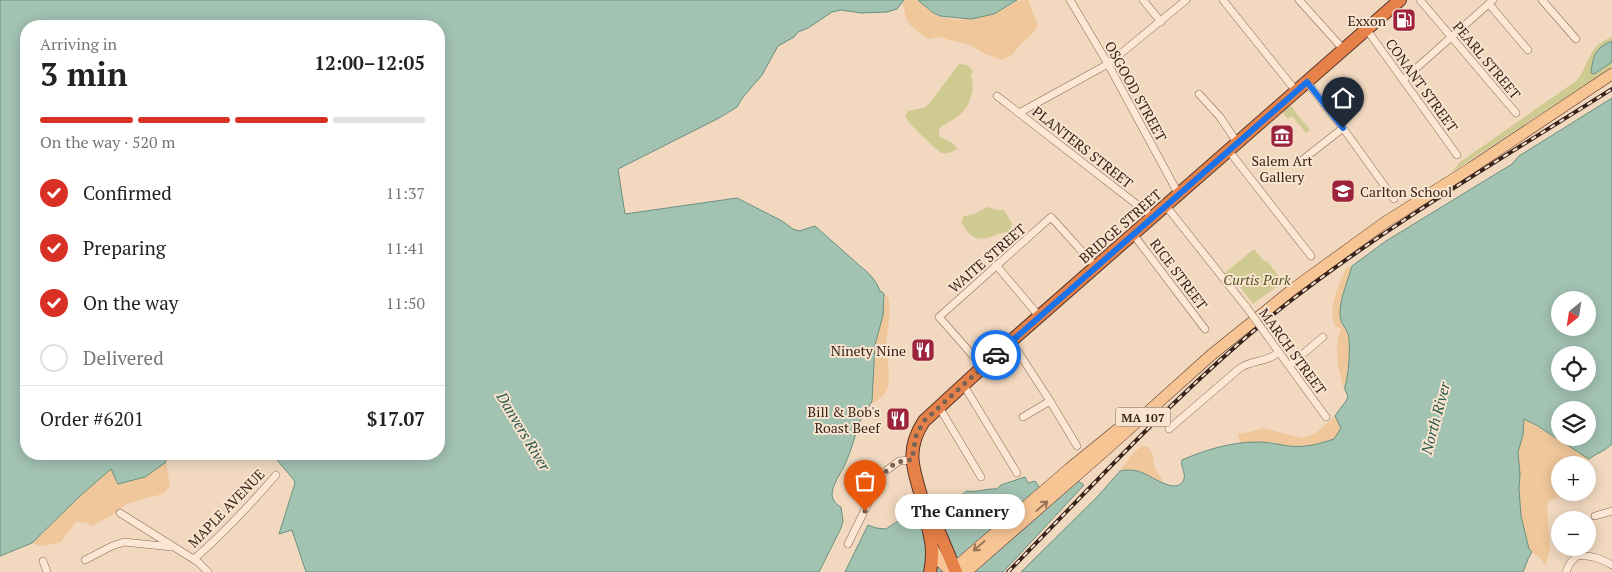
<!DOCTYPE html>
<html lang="en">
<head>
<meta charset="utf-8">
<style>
  body { margin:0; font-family:"PT Serif",serif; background:#f2f2f2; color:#222; height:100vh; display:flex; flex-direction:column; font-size:19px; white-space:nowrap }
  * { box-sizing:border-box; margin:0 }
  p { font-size:16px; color:#767676 }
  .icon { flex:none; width:28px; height:28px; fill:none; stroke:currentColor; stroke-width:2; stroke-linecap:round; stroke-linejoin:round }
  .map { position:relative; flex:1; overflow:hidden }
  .details { position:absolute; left:20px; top:20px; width:425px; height:440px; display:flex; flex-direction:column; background:#fff; border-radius:20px; box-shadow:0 2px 12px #0003 }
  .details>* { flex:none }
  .needle { width:32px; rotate:210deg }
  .tools { position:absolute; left:1551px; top:291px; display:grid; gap:10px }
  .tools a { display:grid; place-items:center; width:45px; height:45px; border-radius:50%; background:#fff; box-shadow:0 2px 12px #0003; font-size:25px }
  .pin { position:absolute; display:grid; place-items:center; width:42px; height:42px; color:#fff; margin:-51px -21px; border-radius:50% 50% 50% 0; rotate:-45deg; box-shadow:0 0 5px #0007 }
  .pin .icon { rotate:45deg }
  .courier { position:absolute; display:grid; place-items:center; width:50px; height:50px; margin:-25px; border:4px solid #1a73e8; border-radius:50%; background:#fff; color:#222; box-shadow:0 1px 6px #0007 }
  .bubble { position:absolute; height:35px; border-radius:18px; background:#fff; box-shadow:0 2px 12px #0003; font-size:16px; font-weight:800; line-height:35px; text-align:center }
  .overview em { font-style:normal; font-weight:800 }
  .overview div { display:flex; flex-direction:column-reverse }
  .overview { display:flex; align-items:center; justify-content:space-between; height:85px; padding:0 20px }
  h1 { font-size:32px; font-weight:800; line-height:38px }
  .bar { display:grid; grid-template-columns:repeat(4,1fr); gap:8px 5px; align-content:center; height:60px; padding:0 20px }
  .bar i { height:6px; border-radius:4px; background:#e0e0e0 }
  .bar .selected { background:#d93025 }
  .bar p { grid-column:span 4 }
  .line { display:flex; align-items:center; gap:12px; padding:0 20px; border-top:1px solid #e0e0e0 }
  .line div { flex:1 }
  ol { padding:0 20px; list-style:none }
  li { display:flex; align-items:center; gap:15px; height:55px }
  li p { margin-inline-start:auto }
  li .icon { padding:5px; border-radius:50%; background:#d93025; color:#fff; stroke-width:4 }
  li:last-child { color:#767676 }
  li i { width:28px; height:28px; border:2px solid #e0e0e0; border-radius:50% }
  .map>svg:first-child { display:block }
</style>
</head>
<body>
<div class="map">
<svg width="1612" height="572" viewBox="0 0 1612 572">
  <rect width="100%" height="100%" fill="#f1d8bf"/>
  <g fill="#cfca92">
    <path d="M1612,37V67L1452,172L1460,162L1576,81C1591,63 1586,47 1612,37Z"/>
    <path d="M959,64L967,65L973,71L971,76C976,90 969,109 957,117C953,120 943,125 940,128C938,131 939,132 939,136C945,140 955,142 957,149C953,152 946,154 942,153C937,151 909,124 907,119C905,115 906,115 908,111L924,108L929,104Z"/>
    <polygon points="1290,105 1310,130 1306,133 1292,116 1288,119 1282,112"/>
    <path d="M987,207L996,210H1004L1012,223L1010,232C998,231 983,245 971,235C967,232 964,226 961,222L964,216L972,215Z"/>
    <polygon points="1254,249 1265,262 1267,261 1283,282 1253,304 1231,275 1225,280 1221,276"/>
  </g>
  <g fill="#efc79a">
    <path d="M904,0H918C923,4 926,9 932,13C954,25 982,18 1003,9C1016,4 1012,0 1028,0L1038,25L1034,32L1021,44L1012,55L1002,60L985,54L970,45L938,37L928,39L925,37L910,25L906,18L903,4Z"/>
    <path d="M1352,266C1348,282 1340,298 1340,316C1340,319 1341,324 1343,327C1347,333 1346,326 1348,333C1352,344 1348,376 1344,388C1338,370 1333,348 1341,329L1335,326C1328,307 1338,287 1346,268Z"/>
    <path d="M884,294L888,297C893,313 886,331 886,347C887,360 891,373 888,386C886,394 878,402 870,404L873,392L875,345L885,301Z"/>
    <polygon points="1335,416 1341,428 1334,439 1314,445 1289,446 1272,442 1240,443 1238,434 1254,431 1262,428 1303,438 1316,433"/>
    <polygon points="1524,419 1589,459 1587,465 1560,465 1561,493 1559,497 1551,500 1547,504 1550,550 1545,566 1541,559 1529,549 1521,516 1519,489 1520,474 1518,452 1523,435"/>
    <path d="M1142,446L1148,447L1152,453L1154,466L1164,483C1151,477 1134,467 1120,471L1133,453Z"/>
    <polygon points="166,462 170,486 163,494 146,498 125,505 116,513 92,526 85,522 76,522 61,542 41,546 32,543 80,496 111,468 118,484 145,477"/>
  </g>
  <g fill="#a2c2b2" stroke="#69917f" fill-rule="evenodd">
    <path d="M0,0H904L897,9L887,12L861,13L841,10L832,12L808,28L798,32L794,37L778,46L762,75L743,97L737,107L719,118L618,169L625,214L737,198L782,221L793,229L799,231L815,226L860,266C869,273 876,280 880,291L882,292L884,294L883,315L875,345L872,401C867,411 860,418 857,429C854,440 851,451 846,462C842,472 832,484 832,495C833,501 836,504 841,507L843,521L841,528L819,572H306L292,530L279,534L295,483L294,480L272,454H439V26H26V454H164L166,462L145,477L118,484L111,469L80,496L32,543L0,556Z"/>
    <polygon points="918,0 1017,0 994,14 971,19 940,16 932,12"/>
    <path d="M1612,41V62L1594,74L1591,73C1593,56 1595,48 1612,41Z"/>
    <path d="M1612,98V444C1605,451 1597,453 1589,459L1536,425L1524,419L1523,435L1518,452L1520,474L1519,489L1521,516L1529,549L1532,552L1528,559L1523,572H1021L1098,496L1120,471C1127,469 1136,470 1143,473C1153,477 1178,496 1184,479C1186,472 1180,467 1182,460C1205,450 1231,442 1257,442C1268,442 1277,444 1288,446C1304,448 1319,444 1334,439L1341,428L1335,416C1339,409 1345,404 1348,397C1347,394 1346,392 1345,390C1344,386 1347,382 1347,378C1349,366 1350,351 1349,339C1348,327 1339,326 1340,311C1341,295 1348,281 1352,266L1386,241L1512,164L1519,156ZM1560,300H1588V328H1560ZM1560,355H1588V382H1560ZM1560,410H1588V438H1560Z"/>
    <path d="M1025,477L1028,483L1035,481L1039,487L1078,481L1084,485L1003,572H845L868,525L876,528L886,529L912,512L936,505L941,501L957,498L967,491C977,493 987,488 997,489L1001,485Z"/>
  </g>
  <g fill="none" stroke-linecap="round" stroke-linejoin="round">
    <g stroke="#8a6756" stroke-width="8">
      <g id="street">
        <polyline points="1070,0 1108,64 1179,195"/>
        <polyline points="1143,0 1161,22"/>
        <polyline points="1223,0 1296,91"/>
        <polyline points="1299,0 1344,50"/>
        <polyline points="1420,0 1516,113"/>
        <polyline points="1542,0 1576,39"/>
        <polyline points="1489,4 1528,50"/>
        <polyline points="1367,30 1457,155"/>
        <polyline points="1403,80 1493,0"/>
        <polyline points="1307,82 1343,128 1394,199"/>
        <polyline points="1199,94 1220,117 1238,144"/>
        <polyline points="997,96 1153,217"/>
        <polyline points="1019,113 1108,64 1186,0"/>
        <polyline points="1229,151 1311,256"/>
        <polyline points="1301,161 1343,128"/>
        <polyline points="1166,206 1247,308"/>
        <polyline points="1133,234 1205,329"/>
        <polyline points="996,265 1039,316"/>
        <polyline points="1268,337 1326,417"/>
        <polyline points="1011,341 1050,401 1077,446"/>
        <polyline points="1290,365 1323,337"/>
        <polyline points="983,367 939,317 1051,217 1096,267"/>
        <polyline points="963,384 1017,473"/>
        <polyline points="939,407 981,477"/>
        <polyline points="1023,417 1050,401"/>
        <path d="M1169,429L1240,368C1254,359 1266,363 1279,352"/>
        <polyline points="120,513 198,562 208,572"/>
        <polyline points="1595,516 1612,511"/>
        <polyline points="848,544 883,473 899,461 912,460"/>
        <path d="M194,559C224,533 250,505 276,475"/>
        <polyline points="85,560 112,546 124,542 172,547"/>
        <polyline points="43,561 47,572"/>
        <path d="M1566,572L1570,563L1577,556C1591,555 1600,558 1612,565"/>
      </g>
    </g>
    <g stroke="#58372b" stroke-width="12">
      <g id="primary">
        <polyline points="933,549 940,561 951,572"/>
        <polyline points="950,572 1069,469 1134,416"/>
        <polyline points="966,572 1110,446 1210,356 1293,289 1384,223 1471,168 1612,74"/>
      </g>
    </g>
    <g stroke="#58372b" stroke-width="14">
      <g id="highway">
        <polyline points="932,515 956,572"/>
        <path d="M930,572C935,549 930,536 925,514C924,509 924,504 922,499C913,468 905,450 924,421L1011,341L1400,0"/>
      </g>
    </g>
    <use href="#street" stroke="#fbe7d3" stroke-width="7"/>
    <use href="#primary" stroke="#f7c494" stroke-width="11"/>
    <use href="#highway" stroke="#e68149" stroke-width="12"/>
    <g stroke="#39241c" stroke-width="4">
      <path id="rail" d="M1008,572C1099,479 1187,382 1289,302C1391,223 1503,158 1612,89"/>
    </g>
    <use href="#rail" stroke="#f8e4cf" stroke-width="2" stroke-dasharray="5.5" stroke-linecap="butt"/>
    <g stroke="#8a6756" stroke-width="8" stroke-linecap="butt">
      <polyline id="street-bridge" points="1247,308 1268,337"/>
    </g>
    <use href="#street-bridge" stroke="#fbe7d3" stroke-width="7"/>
  </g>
  <defs><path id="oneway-shaft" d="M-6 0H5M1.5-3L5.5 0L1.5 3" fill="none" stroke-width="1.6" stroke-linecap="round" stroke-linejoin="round" transform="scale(1.25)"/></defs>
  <g stroke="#987458">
    <use href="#oneway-shaft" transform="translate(1042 506) rotate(-41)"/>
    <use href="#oneway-shaft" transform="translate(979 546) rotate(139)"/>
  </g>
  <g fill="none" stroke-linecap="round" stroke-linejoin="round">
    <path stroke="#796355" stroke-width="5" stroke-dasharray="0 9" d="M865,511C876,489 883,459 912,460L916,436L924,421L996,355"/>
    <polyline stroke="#1a73e8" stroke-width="6" points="996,355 1307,82 1343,128"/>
  </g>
  <defs>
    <g id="fuel-square" transform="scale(1.25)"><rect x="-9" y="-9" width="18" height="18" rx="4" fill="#9d223c" stroke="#f8e4cf"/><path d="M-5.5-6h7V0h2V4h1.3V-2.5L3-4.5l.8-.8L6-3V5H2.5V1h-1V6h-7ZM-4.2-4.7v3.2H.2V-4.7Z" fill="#fff"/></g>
    <g id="museum-square" transform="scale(1.25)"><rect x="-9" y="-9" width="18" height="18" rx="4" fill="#9d223c" stroke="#f8e4cf"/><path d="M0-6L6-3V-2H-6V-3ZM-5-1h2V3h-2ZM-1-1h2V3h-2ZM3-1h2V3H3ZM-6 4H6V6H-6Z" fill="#fff"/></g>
    <g id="school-square" transform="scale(1.25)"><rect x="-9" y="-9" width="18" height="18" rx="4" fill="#9d223c" stroke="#f8e4cf"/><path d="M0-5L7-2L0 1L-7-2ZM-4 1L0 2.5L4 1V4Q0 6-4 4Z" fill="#fff"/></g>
    <g id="restaurant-square" transform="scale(1.25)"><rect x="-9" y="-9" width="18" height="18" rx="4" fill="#9d223c" stroke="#f8e4cf"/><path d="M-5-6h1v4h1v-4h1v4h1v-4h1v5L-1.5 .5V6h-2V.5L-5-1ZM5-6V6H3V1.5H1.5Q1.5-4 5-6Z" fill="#fff"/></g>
  </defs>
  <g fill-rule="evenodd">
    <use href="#fuel-square" x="1404" y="20"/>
    <use href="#museum-square" x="1282" y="136"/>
    <use href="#school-square" x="1343" y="191"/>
    <use href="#restaurant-square" x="923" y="350"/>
    <use href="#restaurant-square" x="898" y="419"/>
  </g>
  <g text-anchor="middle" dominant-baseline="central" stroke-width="4" stroke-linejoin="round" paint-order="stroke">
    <rect fill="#f8e4cf" stroke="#725e52" stroke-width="1" x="1115.5" y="407.5" width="55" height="19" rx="4"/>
    <g font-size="12" font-weight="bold" fill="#39241c">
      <text x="1143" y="417">MA 107</text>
    </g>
    <g font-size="14" fill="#39241c" stroke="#f8e4cf" text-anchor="end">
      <text x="1386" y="20">Exxon</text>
      <text x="1282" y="160" text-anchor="middle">Salem Art<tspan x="1282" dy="16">Gallery</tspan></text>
      <text x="1360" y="191" text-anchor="start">Carlton School</text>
      <text x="906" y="350">Ninety Nine</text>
      <text x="880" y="411">Bill &amp; Bob's<tspan x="880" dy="16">Roast Beef</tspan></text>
    </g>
    <g font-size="14" fill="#39241c" stroke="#f8e4cf">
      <text transform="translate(1487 60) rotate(50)">PEARL STREET</text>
      <text transform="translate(1422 85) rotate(54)">CONANT STREET</text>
      <text transform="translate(1136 91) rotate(61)">OSGOOD STREET</text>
      <text transform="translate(1083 147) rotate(38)">PLANTERS STREET</text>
      <text transform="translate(1120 226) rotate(-41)">BRIDGE STREET</text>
      <text transform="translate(987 258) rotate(-41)">WAITE STREET</text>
      <text transform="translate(1179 274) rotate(53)">RICE STREET</text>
      <text transform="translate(1293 351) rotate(54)">MARCH STREET</text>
      <text transform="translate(226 508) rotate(-46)">MAPLE AVENUE</text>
    </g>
    <g font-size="14" font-style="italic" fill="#545721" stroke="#f8e4cf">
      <text x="1257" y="279">Curtis Park</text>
    </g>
    <g font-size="15" font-style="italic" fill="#2a5a4d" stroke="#f8e4cf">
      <text transform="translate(1435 418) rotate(-75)">North River</text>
      <text transform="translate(524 431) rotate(59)">Danvers River</text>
    </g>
  </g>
</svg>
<div class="tools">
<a><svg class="needle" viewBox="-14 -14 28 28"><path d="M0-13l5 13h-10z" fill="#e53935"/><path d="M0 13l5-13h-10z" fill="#767676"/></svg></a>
<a><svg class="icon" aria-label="locate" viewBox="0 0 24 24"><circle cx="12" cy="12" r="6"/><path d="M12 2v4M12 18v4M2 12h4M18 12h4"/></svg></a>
<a><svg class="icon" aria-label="layers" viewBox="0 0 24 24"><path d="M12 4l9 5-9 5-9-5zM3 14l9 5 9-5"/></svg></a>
<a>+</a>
<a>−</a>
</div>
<div class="pin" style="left:865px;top:511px;background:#ea580c"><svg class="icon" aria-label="bag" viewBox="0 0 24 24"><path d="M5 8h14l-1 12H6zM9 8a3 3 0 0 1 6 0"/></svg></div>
<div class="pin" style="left:1343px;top:128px;background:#1f2937"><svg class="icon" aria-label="home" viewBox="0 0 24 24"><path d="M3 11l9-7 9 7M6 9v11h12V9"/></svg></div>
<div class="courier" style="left:996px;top:355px"><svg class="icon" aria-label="car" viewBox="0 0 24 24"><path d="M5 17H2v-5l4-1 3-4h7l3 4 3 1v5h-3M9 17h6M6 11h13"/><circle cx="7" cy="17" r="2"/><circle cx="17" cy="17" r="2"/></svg></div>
<div class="bubble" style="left:895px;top:494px;width:130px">The Cannery</div>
<section class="details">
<div class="overview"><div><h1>3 min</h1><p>Arriving in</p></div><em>12:00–12:05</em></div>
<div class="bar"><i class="selected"></i><i class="selected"></i><i class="selected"></i><i></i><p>On the way · 520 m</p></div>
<ol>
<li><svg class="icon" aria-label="check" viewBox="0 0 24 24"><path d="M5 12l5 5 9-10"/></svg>Confirmed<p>11:37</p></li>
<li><svg class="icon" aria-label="check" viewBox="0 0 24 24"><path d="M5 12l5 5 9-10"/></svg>Preparing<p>11:41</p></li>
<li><svg class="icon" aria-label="check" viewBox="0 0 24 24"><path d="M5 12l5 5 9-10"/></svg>On the way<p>11:50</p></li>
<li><i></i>Delivered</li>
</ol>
<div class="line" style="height:65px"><div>Order #6201</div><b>$17.07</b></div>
</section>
</div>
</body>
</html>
